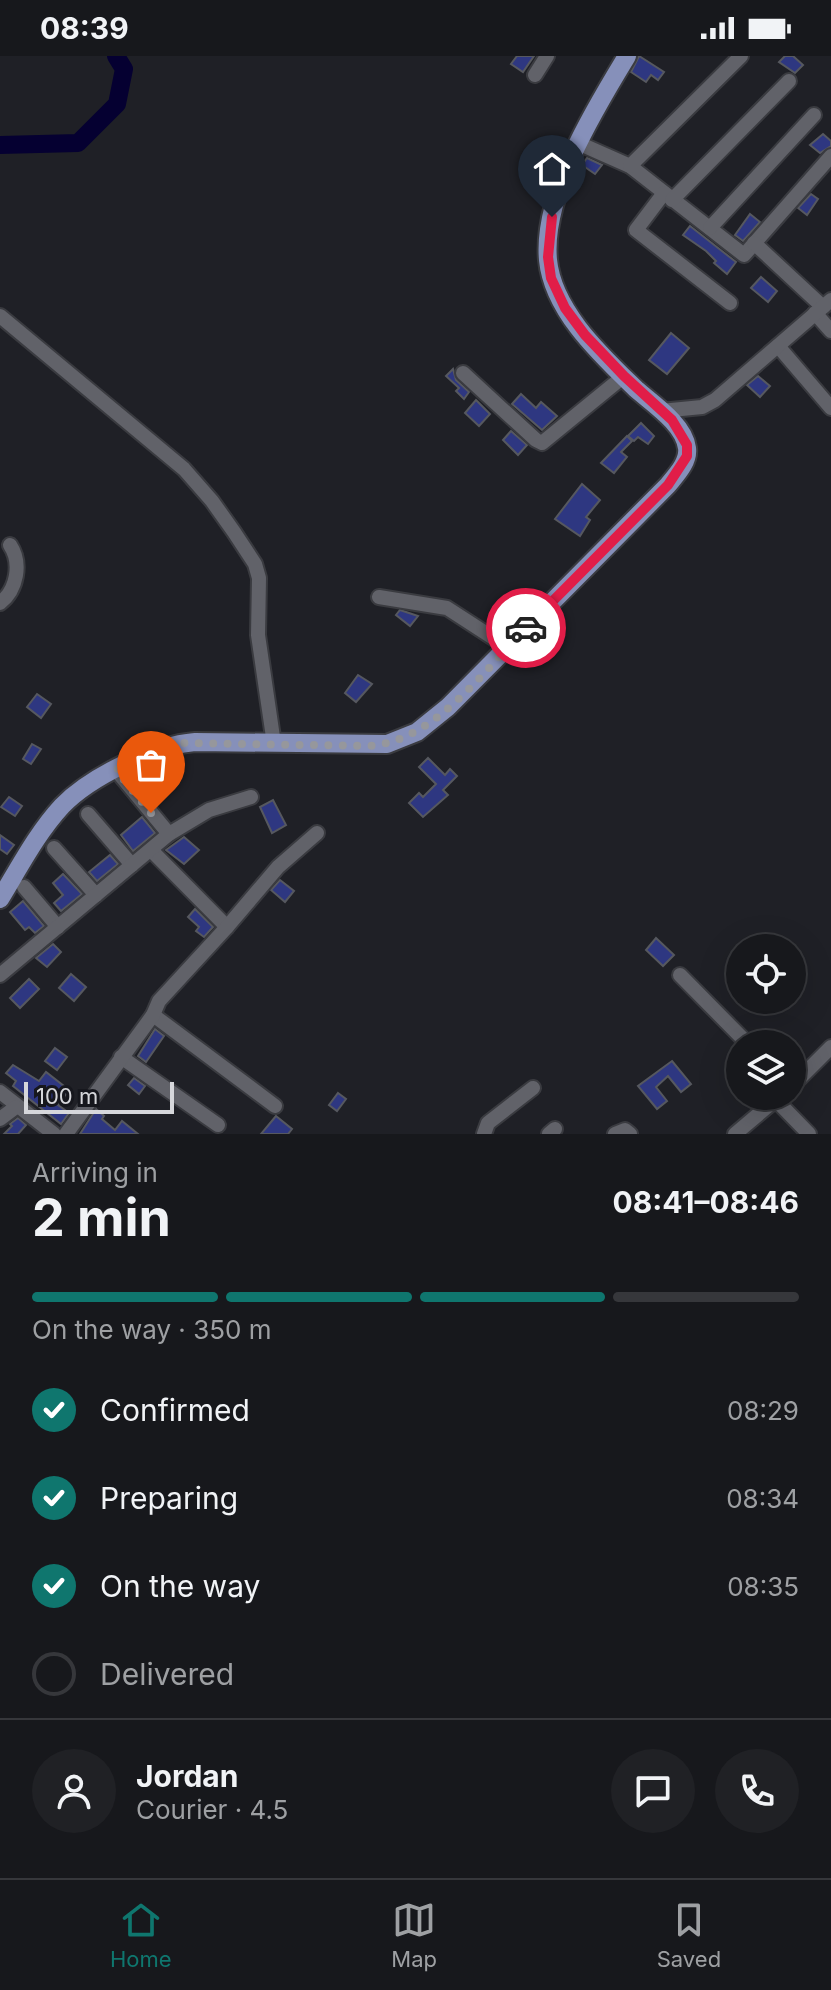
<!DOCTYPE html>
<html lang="en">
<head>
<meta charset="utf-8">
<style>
  body { margin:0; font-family:Inter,sans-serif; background:#202125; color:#f1f3f6; height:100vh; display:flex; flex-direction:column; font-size:30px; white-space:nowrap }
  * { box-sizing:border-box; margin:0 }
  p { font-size:26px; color:#9ea0a3 }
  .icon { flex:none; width:44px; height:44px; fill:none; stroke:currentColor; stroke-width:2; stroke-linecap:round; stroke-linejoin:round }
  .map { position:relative; height:1078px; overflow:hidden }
  .sheet { display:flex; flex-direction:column; background:#17181c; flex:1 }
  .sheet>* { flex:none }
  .fabs { position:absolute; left:726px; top:878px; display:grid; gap:16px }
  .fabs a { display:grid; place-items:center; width:80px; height:80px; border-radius:50%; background:#17181c; box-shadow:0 8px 32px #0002,0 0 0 2px #36373b; font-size:40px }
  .scale { position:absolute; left:24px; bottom:20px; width:150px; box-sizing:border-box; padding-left:8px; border:4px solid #d6d7db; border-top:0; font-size:22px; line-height:28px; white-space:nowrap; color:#d6d7db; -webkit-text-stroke:6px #16171d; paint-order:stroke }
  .pin { position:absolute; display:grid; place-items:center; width:68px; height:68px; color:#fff; margin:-82px -34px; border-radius:50% 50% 50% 0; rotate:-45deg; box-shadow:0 0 8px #0007 }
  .pin .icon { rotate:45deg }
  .courier { position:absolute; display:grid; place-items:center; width:80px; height:80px; margin:-40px; border:6px solid #e11d48; border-radius:50%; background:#fff; color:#222; box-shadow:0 2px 10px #0007 }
  .overview em { font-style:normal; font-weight:700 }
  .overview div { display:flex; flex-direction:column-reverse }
  .overview { display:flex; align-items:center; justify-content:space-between; height:136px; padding:0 32px }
  h1 { font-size:52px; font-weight:700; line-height:60px }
  .bar { display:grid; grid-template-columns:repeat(4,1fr); gap:12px 8px; align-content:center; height:96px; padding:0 32px }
  .bar i { height:10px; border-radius:6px; background:#36373b }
  .bar .current { background:#0f766e }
  .bar p { grid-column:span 4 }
  .line { display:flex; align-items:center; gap:20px; padding:0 32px; border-top:2px solid #36373b }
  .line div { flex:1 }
  .round { display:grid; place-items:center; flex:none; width:84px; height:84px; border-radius:42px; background:#202125 }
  ol { padding:0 32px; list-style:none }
  li { display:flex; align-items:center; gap:24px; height:88px }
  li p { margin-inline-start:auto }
  li .icon { padding:8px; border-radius:50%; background:#0f766e; color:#fff; stroke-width:4 }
  li:last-child { color:#9ea0a3 }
  li i { width:44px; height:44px; border:4px solid #36373b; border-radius:50% }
  .status { display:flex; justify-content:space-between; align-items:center; height:56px; padding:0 40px; background:#17181c; direction:ltr }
  .status svg { height:22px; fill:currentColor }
  .dock { display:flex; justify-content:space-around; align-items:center; height:112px; border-top:2px solid #36373b; background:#17181c; font-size:22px; color:#9ea0a3 }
  .dock a { display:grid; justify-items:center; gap:4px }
  .dock .current { color:#0f766e }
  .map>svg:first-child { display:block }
</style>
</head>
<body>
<div class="status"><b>08:39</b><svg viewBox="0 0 49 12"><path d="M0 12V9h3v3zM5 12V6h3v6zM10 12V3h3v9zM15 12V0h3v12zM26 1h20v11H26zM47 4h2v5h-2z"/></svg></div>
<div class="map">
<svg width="831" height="1078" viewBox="0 0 831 1078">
  <rect width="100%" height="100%" fill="#1f2026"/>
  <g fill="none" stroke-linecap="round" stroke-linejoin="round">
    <polyline stroke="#050031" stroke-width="18" points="0,89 78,87 117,48 124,13 116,0"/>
  </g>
  <g fill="#2e3781" stroke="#56585f" stroke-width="2">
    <polygon points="517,0 534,0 523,16 511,8"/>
    <polygon points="639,0 664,16 658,24 651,19 646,26 631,16"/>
    <polygon points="785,0 793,0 803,9 795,17 779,6"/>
    <polygon points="823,78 831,85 831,90 820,97 810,89"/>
    <polygon points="587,102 602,109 595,118 582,109"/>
    <polygon points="811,138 818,143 807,159 798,152"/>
    <polygon points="750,158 760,166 743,185 735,179"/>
    <polygon points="690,170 736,206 727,218 714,207 716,205 706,195 683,179"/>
    <polygon points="761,221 777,235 768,246 751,232"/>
    <polygon points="671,277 689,292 667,318 649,304"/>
    <polygon points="453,313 456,324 469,336 464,343 456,335 459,332 446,320"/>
    <polygon points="758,320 770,330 760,341 747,329"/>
    <polygon points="521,338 536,352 541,346 557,360 542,374 512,348"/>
    <polygon points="476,344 490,358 479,370 465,357"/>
    <polygon points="641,367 654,380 648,388 638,381 634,385 628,380"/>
    <polygon points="511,375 527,389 518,399 503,384"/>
    <polygon points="627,380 632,385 621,396 627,401 614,417 601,407"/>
    <polygon points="582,428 600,444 586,461 590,464 580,480 555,463"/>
    <polygon points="400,554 418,560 410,570 396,559"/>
    <polygon points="358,619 372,628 356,646 345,637"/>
    <polygon points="37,638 51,648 41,662 27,651"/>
    <polygon points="32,688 41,693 31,708 23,703"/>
    <polygon points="428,702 445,719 450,713 457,720 443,734 448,739 423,761 409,747 419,737 423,741 436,728 419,711"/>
    <polygon points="9,741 22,750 15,760 1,751"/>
    <polygon points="273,744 286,769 272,777 260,751"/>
    <polygon points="142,761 155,777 133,795 121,779"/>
    <polygon points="0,779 14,789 7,798 0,793"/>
    <polygon points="184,781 199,794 184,808 166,794"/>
    <polygon points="110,799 118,808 97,825 89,816"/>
    <polygon points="63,818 82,838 61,855 54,847 63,839 53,827"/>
    <polygon points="280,824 294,835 285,846 271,834"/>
    <polygon points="23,845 44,870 35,877 29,871 25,874 10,856"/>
    <polygon points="195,853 213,871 204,881 196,875 199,871 188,861"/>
    <polygon points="656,882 674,899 663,910 646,894"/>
    <polygon points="53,888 61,896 47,911 36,902"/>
    <polygon points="71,918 86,931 74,945 59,932"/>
    <polygon points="29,923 39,933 20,952 10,942"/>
    <polygon points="155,973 164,980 146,1006 138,1000"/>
    <polygon points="55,992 67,1001 57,1014 45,1005"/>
    <polygon points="672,1005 691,1028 681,1036 668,1020 656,1031 667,1045 657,1053 638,1030"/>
    <polygon points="13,1009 39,1025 46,1016 69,1034 58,1049 69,1057 61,1068 13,1030 16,1025 6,1017"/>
    <polygon points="134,1022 145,1030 139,1038 128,1029"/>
    <polygon points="338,1037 346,1043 337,1055 329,1049"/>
    <polygon points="96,1053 104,1060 102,1063 115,1074 122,1065 138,1078 80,1078"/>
    <polygon points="276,1060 292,1073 288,1078 261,1078"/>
    <polygon points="18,1062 26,1069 18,1078 4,1078 12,1070 10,1068"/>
  </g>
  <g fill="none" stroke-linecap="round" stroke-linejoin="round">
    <g stroke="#3a3b40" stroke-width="18">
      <g id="minor">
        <polyline points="535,19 547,0"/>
        <polyline points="578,87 630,110 744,199 831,100"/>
        <polyline points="630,110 741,0"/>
        <polyline points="664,137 636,174 730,247"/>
        <polyline points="672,144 789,25"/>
        <polyline points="710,172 814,59"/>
        <polyline points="754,187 823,251"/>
        <polyline points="815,257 831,275"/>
        <polyline points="0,260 184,413 212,445 234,476 255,508 259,522 258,579 274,688"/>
        <polyline points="778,290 831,352"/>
        <polyline points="463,317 536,384 542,387 624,320"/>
        <polyline points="661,355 702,351 715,344 831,244"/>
        <polyline points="379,541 447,552 507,591"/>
        <path d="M0,547C17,534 22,507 10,489"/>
        <polyline points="88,758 132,809"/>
        <polyline points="169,778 209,754 251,741"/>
        <polyline points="54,792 96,839"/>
        <polyline points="151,794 227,871"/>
        <polyline points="24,831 58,871"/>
        <polyline points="0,919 169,778 116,714"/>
        <polyline points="680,919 748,988"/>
        <polyline points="153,959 275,1050"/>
        <polyline points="121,1001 218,1069"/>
        <polyline points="792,1030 831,991"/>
        <polyline points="0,1036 54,1078"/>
        <polyline points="776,1044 809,1078"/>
        <polyline points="0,1063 16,1051"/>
        <polyline points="66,1078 153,959 159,945 227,871 278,811 317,777"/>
        <polyline points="484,1078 488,1067 533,1032"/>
        <polyline points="549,1078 555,1073"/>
        <polyline points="615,1078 625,1074 630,1078"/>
        <polyline points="735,1078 780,1040"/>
      </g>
    </g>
    <g stroke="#3a3b40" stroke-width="22">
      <path id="major" d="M0,843C19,812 37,777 62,750C90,721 155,689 195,686L387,688L417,676L448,651L668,429C676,419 689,406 687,392C684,368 653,348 636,333C601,299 553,255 548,204C542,139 594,54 627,0"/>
    </g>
    <use href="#minor" stroke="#616269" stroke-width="14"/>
    <use href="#major" stroke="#8690ba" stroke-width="18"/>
  </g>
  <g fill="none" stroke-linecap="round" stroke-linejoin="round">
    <path stroke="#96979c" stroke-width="8" stroke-dasharray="0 14.4" d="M151,757L116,714L145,698L181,687L369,690C434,685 483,616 526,572"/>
    <polyline stroke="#e11d48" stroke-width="10" points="526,572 668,429 687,400 687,389 672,364 624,320 585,279 565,252 551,222 548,201 552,161"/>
  </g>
</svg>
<div class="fabs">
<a><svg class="icon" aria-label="locate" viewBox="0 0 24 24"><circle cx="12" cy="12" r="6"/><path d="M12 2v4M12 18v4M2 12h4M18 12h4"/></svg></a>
<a><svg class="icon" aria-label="layers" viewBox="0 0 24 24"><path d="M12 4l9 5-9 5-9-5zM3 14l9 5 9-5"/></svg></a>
</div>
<div class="scale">100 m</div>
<div class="pin" style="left:151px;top:757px;background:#ea580c"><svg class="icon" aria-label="bag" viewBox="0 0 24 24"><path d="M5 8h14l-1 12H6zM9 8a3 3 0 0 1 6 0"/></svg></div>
<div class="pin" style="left:552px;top:161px;background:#1f2937"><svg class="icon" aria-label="home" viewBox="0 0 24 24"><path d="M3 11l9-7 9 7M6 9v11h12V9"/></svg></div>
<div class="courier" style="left:526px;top:572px"><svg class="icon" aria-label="car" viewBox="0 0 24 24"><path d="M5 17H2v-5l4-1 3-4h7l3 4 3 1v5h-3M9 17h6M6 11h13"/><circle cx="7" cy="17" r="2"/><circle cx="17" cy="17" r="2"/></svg></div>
</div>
<section class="sheet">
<div class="overview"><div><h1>2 min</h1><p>Arriving in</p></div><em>08:41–08:46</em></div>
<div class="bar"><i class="current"></i><i class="current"></i><i class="current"></i><i></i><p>On the way · 350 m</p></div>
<ol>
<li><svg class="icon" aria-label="check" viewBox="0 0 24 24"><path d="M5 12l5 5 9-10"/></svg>Confirmed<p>08:29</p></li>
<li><svg class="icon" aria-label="check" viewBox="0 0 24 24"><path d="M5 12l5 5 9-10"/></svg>Preparing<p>08:34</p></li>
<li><svg class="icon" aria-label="check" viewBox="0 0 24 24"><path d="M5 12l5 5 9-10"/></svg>On the way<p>08:35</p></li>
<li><i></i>Delivered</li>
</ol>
<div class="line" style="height:144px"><a class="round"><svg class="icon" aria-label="person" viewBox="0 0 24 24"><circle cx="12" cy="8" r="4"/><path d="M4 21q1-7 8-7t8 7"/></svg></a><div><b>Jordan</b><p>Courier · 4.5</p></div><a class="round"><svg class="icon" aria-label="chat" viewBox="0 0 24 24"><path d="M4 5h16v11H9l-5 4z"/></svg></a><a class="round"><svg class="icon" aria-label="phone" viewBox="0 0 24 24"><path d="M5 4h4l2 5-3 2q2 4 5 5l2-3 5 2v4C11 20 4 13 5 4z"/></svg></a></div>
</section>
<nav class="dock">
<a class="current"><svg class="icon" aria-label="home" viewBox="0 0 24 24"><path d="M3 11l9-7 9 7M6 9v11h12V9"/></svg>Home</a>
<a><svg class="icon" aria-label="map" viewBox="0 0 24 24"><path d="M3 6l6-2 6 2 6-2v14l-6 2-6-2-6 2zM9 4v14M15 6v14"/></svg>Map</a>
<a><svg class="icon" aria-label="saved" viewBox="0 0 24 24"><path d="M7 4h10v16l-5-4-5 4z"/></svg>Saved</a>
</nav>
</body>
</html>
